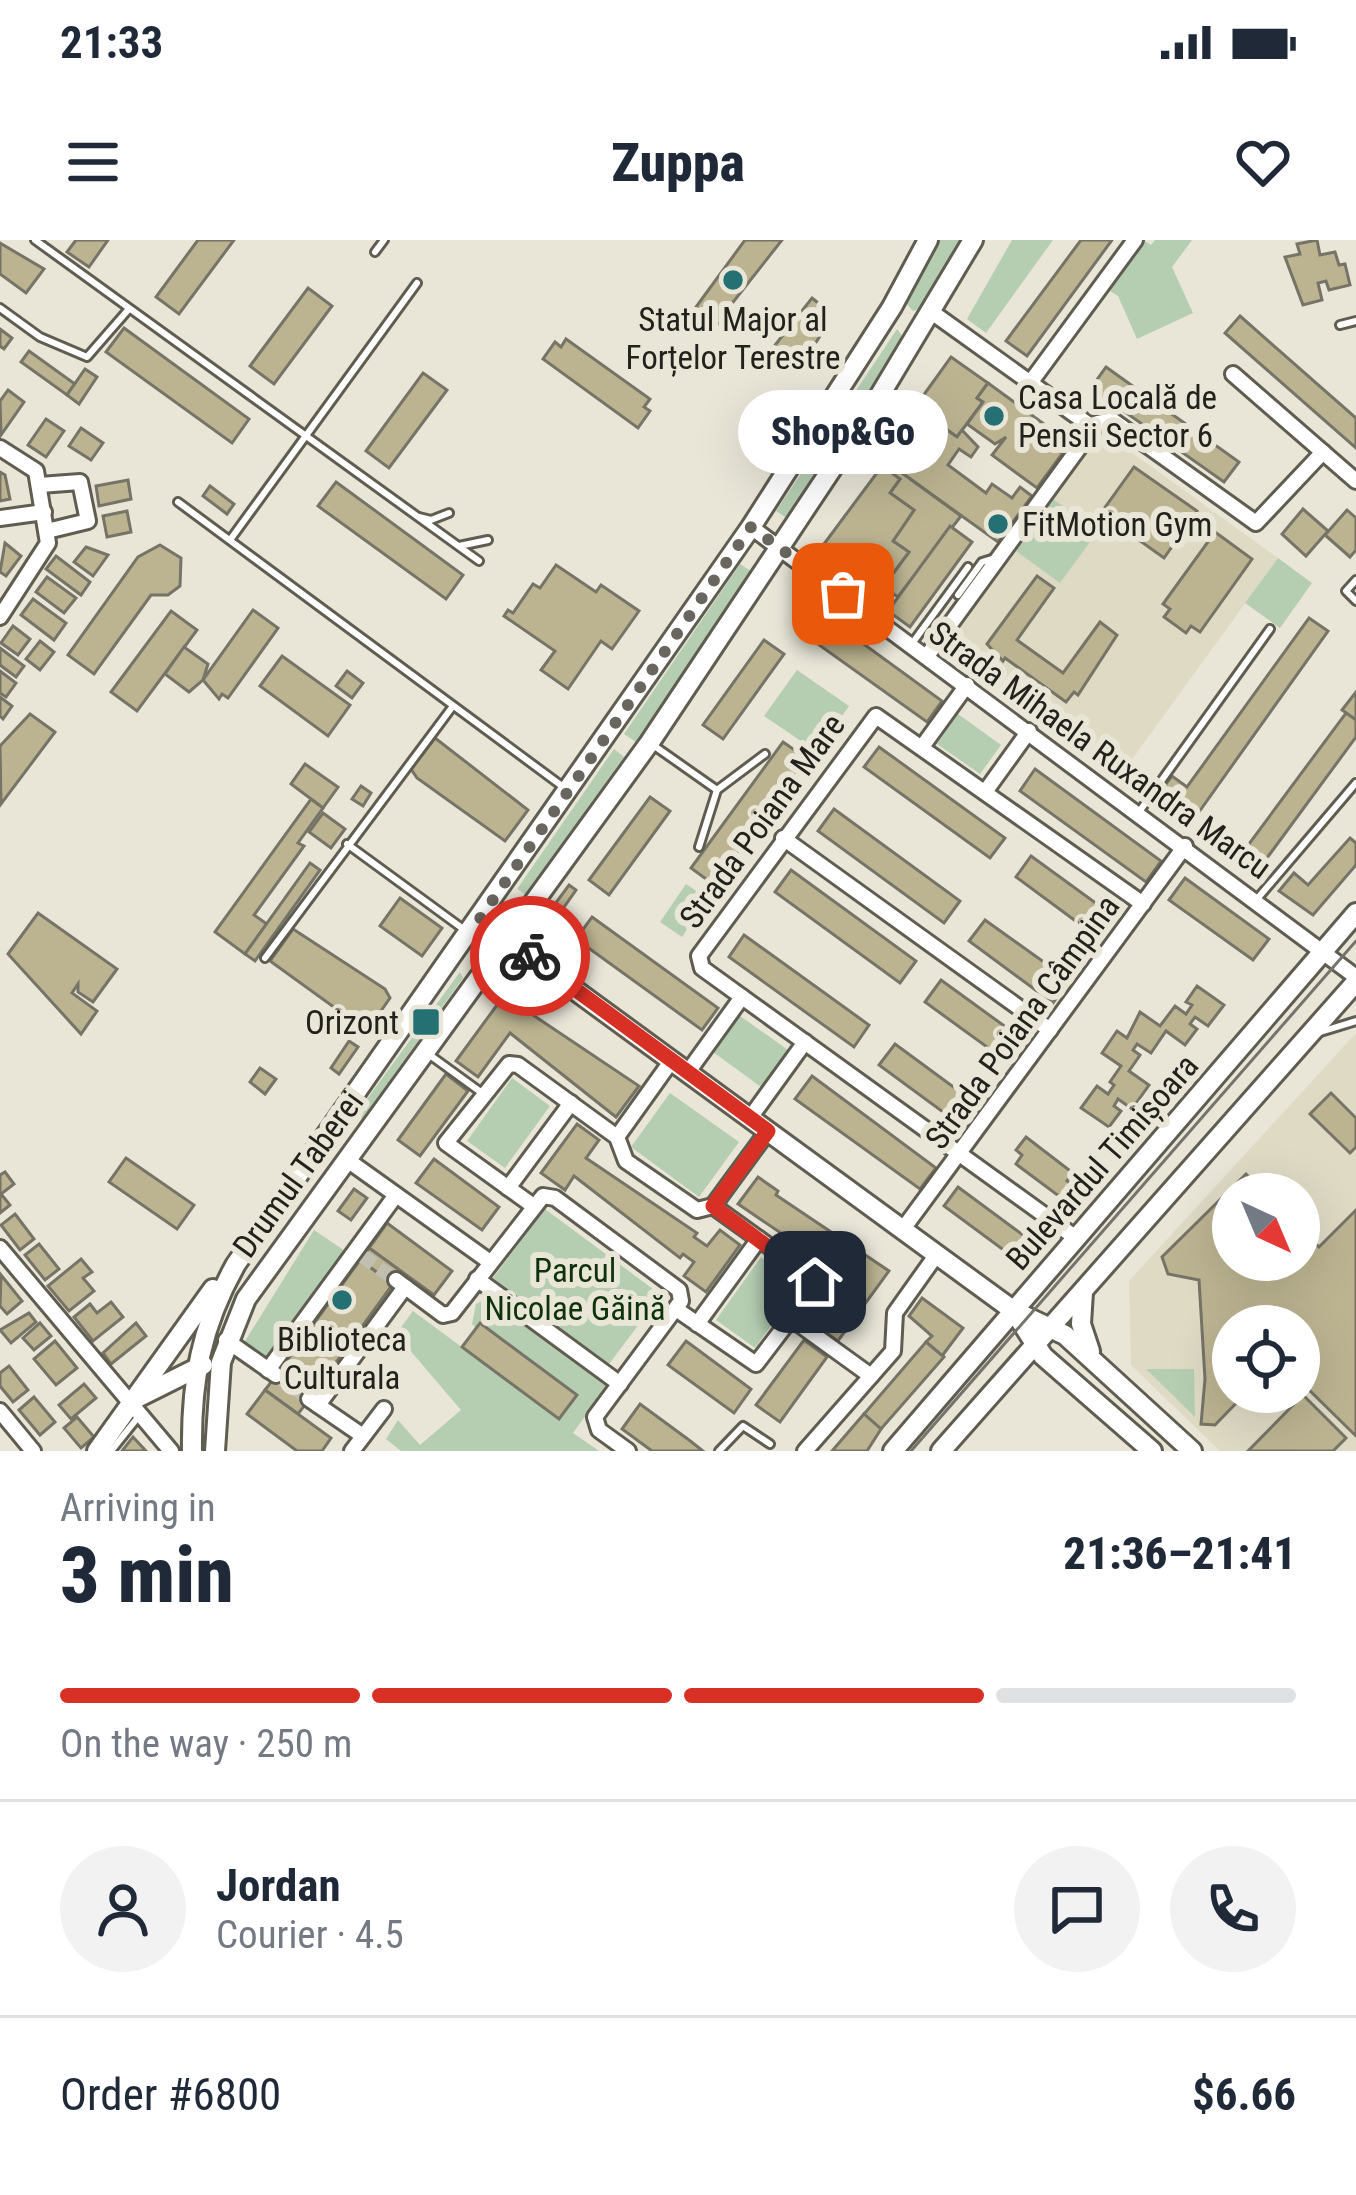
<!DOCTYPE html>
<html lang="en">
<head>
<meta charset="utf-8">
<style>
  body { margin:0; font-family:"Roboto Condensed",sans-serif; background:#f2f2f3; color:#1f2937; height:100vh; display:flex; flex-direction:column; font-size:45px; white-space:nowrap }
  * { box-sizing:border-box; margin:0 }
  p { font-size:39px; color:#747a83 }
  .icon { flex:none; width:66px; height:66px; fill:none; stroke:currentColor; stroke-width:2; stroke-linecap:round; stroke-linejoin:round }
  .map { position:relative; height:1211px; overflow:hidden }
  .sheet { display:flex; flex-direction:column; background:#fff; flex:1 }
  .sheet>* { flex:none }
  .needle { width:78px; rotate:136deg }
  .controls { position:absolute; left:1212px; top:933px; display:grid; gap:24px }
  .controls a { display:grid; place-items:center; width:108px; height:108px; border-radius:50%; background:#fff; box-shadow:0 12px 48px #0002; font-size:60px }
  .pin { position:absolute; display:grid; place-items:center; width:102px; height:102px; color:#fff; margin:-51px; border-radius:24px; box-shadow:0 6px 18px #0006 }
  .courier { position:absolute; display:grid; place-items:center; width:120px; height:120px; margin:-60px; border:9px solid #d93025; border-radius:50%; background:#fff; color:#222; box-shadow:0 3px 15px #0007 }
  .bubble { position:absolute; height:84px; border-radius:42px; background:#fff; box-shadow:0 12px 48px #0002; font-size:39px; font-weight:800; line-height:84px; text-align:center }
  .summary em { font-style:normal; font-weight:800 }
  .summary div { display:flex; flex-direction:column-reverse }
  .summary { display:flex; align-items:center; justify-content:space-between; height:204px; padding:0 60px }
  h1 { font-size:78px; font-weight:800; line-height:90px }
  .bar { display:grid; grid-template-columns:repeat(4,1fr); gap:18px 12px; align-content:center; height:144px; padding:0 60px }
  .bar i { height:15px; border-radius:9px; background:#e0e1e3 }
  .bar .selected { background:#d93025 }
  .bar p { grid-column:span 4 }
  .line { display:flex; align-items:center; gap:30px; padding:0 60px; border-top:3px solid #e0e1e3 }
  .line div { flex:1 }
  .round { display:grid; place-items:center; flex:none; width:126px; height:126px; border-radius:63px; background:#f2f2f3 }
  .status { display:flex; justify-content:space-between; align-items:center; height:84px; padding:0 60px; background:#fff; direction:ltr }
  .status svg { height:33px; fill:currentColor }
  header { display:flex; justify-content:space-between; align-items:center; height:156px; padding:0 60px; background:#fff; font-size:54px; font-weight:800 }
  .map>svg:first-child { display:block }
</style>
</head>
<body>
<div class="status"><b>21:33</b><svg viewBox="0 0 49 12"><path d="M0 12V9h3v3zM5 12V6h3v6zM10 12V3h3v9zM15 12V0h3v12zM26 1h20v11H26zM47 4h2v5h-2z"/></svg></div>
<header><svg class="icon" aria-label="menu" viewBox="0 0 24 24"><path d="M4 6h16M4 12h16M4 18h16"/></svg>Zuppa<svg class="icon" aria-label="heart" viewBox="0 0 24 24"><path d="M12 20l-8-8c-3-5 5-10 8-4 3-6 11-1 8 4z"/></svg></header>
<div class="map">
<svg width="1356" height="1211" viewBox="0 0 1356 1211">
  <rect width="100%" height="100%" fill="#e9e6d8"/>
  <g fill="#dedac4" fill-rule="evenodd">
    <polygon points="1102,191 1278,318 1120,536 944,408"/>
    <path d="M1356,793V1211H1220L1131,1125L1129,1041ZM1233,954H1299V1020H1233ZM1233,1086H1299V1152H1233Z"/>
  </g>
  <g fill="#b5ceb2">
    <polygon points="938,0 964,0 925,67 913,71 905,62 907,55"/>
    <polygon points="1012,0 1053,0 986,93 967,79"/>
    <polygon points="1143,0 1151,5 1155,0 1192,0 1172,27 1193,73 1137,99 1118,56 1107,49"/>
    <polygon points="897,89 907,102 790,280 776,271"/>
    <polygon points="1053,259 1098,291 1060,343 1016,311"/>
    <polygon points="1278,318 1312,343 1280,388 1245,363"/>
    <polygon points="740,324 754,333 636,502 624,494"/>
    <polygon points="797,430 849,466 817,512 764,476"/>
    <polygon points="958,474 1001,505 980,534 937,504"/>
    <polygon points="614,509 624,517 525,654 517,649"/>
    <polygon points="686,644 708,659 682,697 660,682"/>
    <polygon points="460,732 463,738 362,879 356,874"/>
    <polygon points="740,776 788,810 761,847 713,812"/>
    <polygon points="512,838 550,866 505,928 467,901"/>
    <polygon points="670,853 739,902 699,957 631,907"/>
    <polygon points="545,969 661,1055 606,1128 490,1042"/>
    <polygon points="314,990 348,1013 267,1124 242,1106"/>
    <polygon points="761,1017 800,1045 755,1108 716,1080"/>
    <polygon points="488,1058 607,1146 573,1193 599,1211 401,1211 386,1199 398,1180 420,1205 461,1170 396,1094 413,1071 559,1179 472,1084 476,1064"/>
    <polygon points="1194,1129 1195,1177 1146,1129"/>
  </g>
  <g fill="#bcb491" stroke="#767367" stroke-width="3">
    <polygon points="76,0 108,0 89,27 67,12"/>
    <polygon points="198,0 234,0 179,74 156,57"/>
    <polygon points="745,0 782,0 730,66 736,69 723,87 696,67"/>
    <polygon points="1081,0 1112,0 1027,116 1006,101"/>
    <polygon points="1317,0 1320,15 1335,12 1339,25 1345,24 1350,45 1329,50 1326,41 1318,43 1322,60 1303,65 1285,17 1300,14 1297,4"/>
    <polygon points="0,3 44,29 26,53 0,34"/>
    <polygon points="308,48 332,66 274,144 250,126"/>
    <polygon points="812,58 827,70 822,77 829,82 799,129 772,109"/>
    <polygon points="1240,76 1356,178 1356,208 1225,93"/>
    <polygon points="124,88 249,179 232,203 106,112"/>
    <polygon points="0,89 12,98 4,109 0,106"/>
    <polygon points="566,99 650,159 644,167 650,171 638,188 543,119 555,102 561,107"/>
    <polygon points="29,111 75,144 67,155 21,122"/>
    <polygon points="951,117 988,143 977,158 983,162 957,197 915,167"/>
    <polygon points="1106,127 1239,222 1224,242 1091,148"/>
    <polygon points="85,129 97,137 79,164 67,155"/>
    <polygon points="423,133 447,150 389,228 366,211"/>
    <polygon points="988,143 1070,203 1037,248 992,215 1006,197 995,204 967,184 983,162 977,158"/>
    <polygon points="8,150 24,162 1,195 0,161"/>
    <polygon points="920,171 957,197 962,190 978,207 971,217 959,209 948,225 986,253 992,244 1012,258 1020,247 1032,256 998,302 884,220"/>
    <polygon points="46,179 64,191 46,217 28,205"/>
    <polygon points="81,188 103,203 91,220 69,206"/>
    <polygon points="884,220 961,276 898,357 883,347 909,312 893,301 914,270 890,253 900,239 882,226"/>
    <polygon points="882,226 900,239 890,253 914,270 893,301 909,312 883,347 824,304"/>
    <polygon points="1134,227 1197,271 1164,318 1101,273"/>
    <polygon points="0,232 5,235 10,259 0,261"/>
    <polygon points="128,240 131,259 99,266 96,246"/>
    <polygon points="336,242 463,335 446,359 318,266"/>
    <polygon points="210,246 234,264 227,274 203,256"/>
    <polygon points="1303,269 1328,291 1306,316 1282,294"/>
    <polygon points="1347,270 1356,278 1356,310 1350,317 1325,295"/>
    <polygon points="127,271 131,292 107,297 103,276"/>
    <polygon points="950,286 972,302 910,387 888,371"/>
    <polygon points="1215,292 1252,319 1200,392 1191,386 1186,393 1164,377 1170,369 1163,364"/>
    <polygon points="5,303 21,316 6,336 0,332"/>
    <polygon points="160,305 181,318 180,346 168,355 151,355 94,434 68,415 138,317"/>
    <polygon points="86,307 108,315 93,336 74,322"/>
    <polygon points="56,316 90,342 81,355 46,329"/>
    <polygon points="556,325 596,352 601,345 639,371 612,409 601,401 568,449 541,430 555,411 504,376 508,370 513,373 533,344 540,348"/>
    <polygon points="1037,336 1054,348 1017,400 1063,433 1100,382 1117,395 1078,455 1074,452 1066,462 1005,418 1003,421 987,404"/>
    <polygon points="47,337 76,358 64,373 36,352"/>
    <polygon points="33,359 66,383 54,400 21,375"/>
    <polygon points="253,370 278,388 228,458 222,454 219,459 203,440"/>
    <polygon points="817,370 942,461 927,482 801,392"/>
    <polygon points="171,371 197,390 137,471 111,452"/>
    <polygon points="1309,378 1328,391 1194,579 1159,553 1172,536 1187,547"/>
    <polygon points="13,386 30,399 18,415 1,403"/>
    <polygon points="764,400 784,414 723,499 703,485"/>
    <polygon points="40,401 54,412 40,430 26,419"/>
    <polygon points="184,407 208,424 203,440 189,452 165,434"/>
    <polygon points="0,408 24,426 16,437 0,425"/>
    <polygon points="282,416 350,465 328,496 260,446"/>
    <polygon points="0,431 16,443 6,457 0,453"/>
    <polygon points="347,431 363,443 352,458 336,446"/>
    <polygon points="1356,452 1356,480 1342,470"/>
    <polygon points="0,457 12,466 3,479 0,476"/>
    <polygon points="1346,473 1356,480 1356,497 1264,622 1246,608"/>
    <polygon points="30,474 55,492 1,564 0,506"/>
    <polygon points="435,498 528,570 505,601 417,538 411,529"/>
    <polygon points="783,502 806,518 714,645 691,628"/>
    <polygon points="879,507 1005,598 990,618 864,527"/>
    <polygon points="305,524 338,547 323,568 291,544"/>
    <polygon points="1035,529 1161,621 1146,642 1020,551"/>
    <polygon points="361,546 371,553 363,566 352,559"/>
    <polygon points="650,557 670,571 609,655 589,640"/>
    <polygon points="311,559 323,568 298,603 304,606 254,675 267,684 245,714 215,692"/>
    <polygon points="834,569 960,661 944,683 818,591"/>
    <polygon points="323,573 345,589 331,608 309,592"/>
    <polygon points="1350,598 1356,603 1356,625 1313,675 1279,651 1294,633 1308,645"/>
    <polygon points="1031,616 1115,677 1100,699 1016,637"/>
    <polygon points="310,623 320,630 255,721 245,714"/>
    <polygon points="791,630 916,721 900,743 775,652"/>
    <polygon points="1185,638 1269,699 1253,720 1169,660"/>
    <polygon points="569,645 576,650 557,677 549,672"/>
    <polygon points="400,658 442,688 422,716 380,686"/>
    <polygon points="38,673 117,729 93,762 78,752 78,744 72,753 97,771 81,794 8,714"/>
    <polygon points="592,677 718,768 702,790 576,699"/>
    <polygon points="985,680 1069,740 1053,763 969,701"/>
    <polygon points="293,689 385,749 390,758 367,791 270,721"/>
    <polygon points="744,695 869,785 854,807 729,717"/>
    <polygon points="941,740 1025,801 1009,823 925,762"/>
    <polygon points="1197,746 1224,765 1208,786 1195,777 1190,784 1197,789 1185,805 1166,791 1151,813 1137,804 1133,810 1140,815 1129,831 1149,845 1132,869 1118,859 1114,866 1121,871 1109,887 1081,868 1097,846 1108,854 1114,845 1110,842 1121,826 1102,813 1117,791 1127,798 1140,772 1160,786 1175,766 1186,774 1192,765 1186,762"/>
    <polygon points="508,750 530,767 527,771 639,846 616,877 510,793 478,837 456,821"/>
    <polygon points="349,801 358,807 339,834 331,828"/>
    <polygon points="895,804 978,865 962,886 879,825"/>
    <polygon points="260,828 276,839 265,854 250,842"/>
    <polygon points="446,834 468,851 420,916 398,900"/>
    <polygon points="812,836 936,928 920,949 795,859"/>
    <polygon points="1331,853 1356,878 1356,907 1350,913 1310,874"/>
    <polygon points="577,884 599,900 586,918 697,993 694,997 707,1006 720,990 740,1005 706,1052 684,1036 694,1022 683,1014 680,1018 574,936 565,950 541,933"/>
    <polygon points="1026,897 1073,933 1067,941 1074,946 1064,960 1016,924 1022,915 1016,910"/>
    <polygon points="126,918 194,965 177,989 109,942"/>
    <polygon points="434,919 499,967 482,990 416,943"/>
    <polygon points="5,932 14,944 1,954 10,965 0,973 0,935"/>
    <polygon points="1246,934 1266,954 1233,954 1233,1020 1299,1020 1299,987 1319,1007 1356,970 1356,1196 1299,1140 1299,1086 1233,1086 1233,1152 1247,1152 1215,1185 1201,1184 1205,1139 1199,1040 1168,1034 1162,1017"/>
    <polygon points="758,937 778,951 776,955 889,1031 838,1101 814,1084 847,1038 738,964"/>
    <polygon points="958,947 1042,1009 1028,1028 944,966"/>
    <polygon points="354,949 367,958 351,980 338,971"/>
    <polygon points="15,974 34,999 20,1010 1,985"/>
    <polygon points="387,983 452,1031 434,1055 369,1008"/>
    <polygon points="39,1004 59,1029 45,1040 25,1015"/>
    <polygon points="369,1008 402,1032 393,1044 360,1020"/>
    <polygon points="81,1019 92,1032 83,1038 94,1051 69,1071 48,1046"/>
    <polygon points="360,1020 393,1044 311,1157 278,1133"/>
    <polygon points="1,1035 22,1061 7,1074 0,1066"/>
    <polygon points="922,1058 963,1088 942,1116 926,1102 932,1096 909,1076"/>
    <polygon points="111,1062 123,1077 93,1101 74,1077 90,1064 97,1073"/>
    <polygon points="29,1073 36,1082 11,1103 0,1090"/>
    <polygon points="40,1083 51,1096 34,1110 23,1098"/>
    <polygon points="136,1083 146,1096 111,1124 103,1113"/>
    <polygon points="480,1083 577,1155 559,1179 462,1107"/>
    <polygon points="804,1100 827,1117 780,1182 756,1165"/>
    <polygon points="55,1101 77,1128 56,1145 34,1119"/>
    <polygon points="686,1101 751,1149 734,1173 668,1125"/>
    <polygon points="926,1102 944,1117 881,1189 864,1174"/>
    <polygon points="9,1126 28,1150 13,1162 0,1146 0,1133"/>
    <polygon points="278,1133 311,1157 298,1174 265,1150"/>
    <polygon points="84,1144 96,1158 71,1179 59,1165"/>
    <polygon points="265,1150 331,1198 322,1211 297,1211 247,1174"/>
    <polygon points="1303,1155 1346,1198 1333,1211 1248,1211"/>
    <polygon points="34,1157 55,1182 40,1195 19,1170"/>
    <polygon points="640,1164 689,1200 703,1211 652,1211 622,1189"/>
    <polygon points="864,1174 881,1189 867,1211 832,1211"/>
    <polygon points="77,1177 94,1197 81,1208 64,1188"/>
    <polygon points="133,1197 146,1211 122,1211"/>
  </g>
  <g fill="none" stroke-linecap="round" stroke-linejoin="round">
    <g stroke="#c1bfb2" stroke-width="14" stroke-dasharray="14 7" stroke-linecap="butt">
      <polyline points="362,1016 396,1040"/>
      <polyline points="276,1135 309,1159"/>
    </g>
    <g stroke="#5f5c50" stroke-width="12">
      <g id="service">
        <polyline points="35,0 479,321"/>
        <polyline points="375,12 384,0"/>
        <polyline points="0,68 40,97 87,117 128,70"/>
        <polyline points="1340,85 1356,81"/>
        <polyline points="178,262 566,549"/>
        <polyline points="419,277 431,280 449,273"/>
        <polyline points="230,300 417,43"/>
        <polyline points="459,306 488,300"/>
        <polyline points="1356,340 1346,351 1356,361"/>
        <polyline points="958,355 982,322 995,318"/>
        <polyline points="911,405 968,327"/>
        <polyline points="653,505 717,550"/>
        <polyline points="1139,572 1270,389"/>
        <polyline points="347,604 466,691"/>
        <polyline points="699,607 717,550 765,514"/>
        <polyline points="1257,659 1356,543"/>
        <polyline points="265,718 453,466"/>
        <polyline points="1317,793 1356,781"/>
        <polyline points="427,813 482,853"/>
        <polyline points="111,1211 139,1176"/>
        <polyline points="719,1211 743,1186 770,1204"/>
      </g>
    </g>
    <g stroke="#5f5c50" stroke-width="20">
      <g id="minor">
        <polyline points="933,73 1092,187"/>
        <polyline points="1233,134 1356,241"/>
        <polyline points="1030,143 1135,0"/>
        <polyline points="0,208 36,231 48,303 0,377"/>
        <polyline points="40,245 80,242 88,281 47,291"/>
        <polyline points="0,278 44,272"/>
        <polyline points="751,287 1356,737"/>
        <polyline points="927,416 1097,183 1112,180 1256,283 1323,212"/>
        <polyline points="922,507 967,445"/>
        <polyline points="985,552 1029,491"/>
        <polyline points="783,598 1050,790"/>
        <polyline points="688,832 742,757"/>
        <polyline points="750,878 805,802"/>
        <polyline points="617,897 672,820"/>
        <polyline points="346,919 490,1022"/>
        <polyline points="508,948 571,863"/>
        <polyline points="532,965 446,903 509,824 518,825 617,897 626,921 697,970 713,966 768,891"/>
        <polyline points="903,989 1185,606"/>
        <polyline points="1076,998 702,728 699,716 876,476 1143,664"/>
        <polyline points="0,1008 171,1211"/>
        <polyline points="477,1039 620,1144"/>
        <polyline points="396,1040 443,1075 452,1073 543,956 555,958 679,1050 681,1061 595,1177 599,1190 628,1211"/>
        <polyline points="676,1069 756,1124 814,1048 812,1037 713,966"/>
        <polyline points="792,1079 871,1136"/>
        <polyline points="697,1084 759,999"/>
        <polyline points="226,1100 276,1135"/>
        <polyline points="268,1130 396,955"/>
        <polyline points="309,1159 363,1196"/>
        <polyline points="318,1165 405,1047"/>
        <polyline points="0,1171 33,1211"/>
        <polyline points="352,1211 384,1169"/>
        <polyline points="805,1211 893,1111 895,1073 937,1014"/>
      </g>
    </g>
    <g stroke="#5f5c50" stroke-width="24">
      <g id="secondary">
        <polyline points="479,680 1014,1071 1065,1095 1192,1211"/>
        <polyline points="1083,1052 1081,1084 1090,1111"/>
        <polyline points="1014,1071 1043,1116 1152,1211"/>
        <polyline points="137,1158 203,1125"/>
        <polyline points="97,1211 213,1049"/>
        <path d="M192,1211C191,1141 201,1086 236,1024L751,287L892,67L928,0"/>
        <polyline points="215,1211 221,1122 246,1059 650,502 871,170 973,0"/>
        <polyline points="893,1211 1356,673"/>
        <polyline points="941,1211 1356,742"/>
      </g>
    </g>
    <use href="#service" stroke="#fff" stroke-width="6"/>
    <use href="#minor" stroke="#fff" stroke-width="14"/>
    <use href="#secondary" stroke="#fff" stroke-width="18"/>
    <polyline stroke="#75736b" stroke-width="3" points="911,1211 1356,701"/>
  </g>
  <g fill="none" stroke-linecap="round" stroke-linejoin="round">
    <polyline stroke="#68665e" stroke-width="12" stroke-dasharray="0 21.6" points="530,716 479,680 751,287 843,354"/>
    <polyline stroke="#d93025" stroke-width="15" points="530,716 768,891 713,966 815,1042"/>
  </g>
  <g fill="#257072" stroke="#e9e6d8" stroke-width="4.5">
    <circle cx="733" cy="40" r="12"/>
    <circle cx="994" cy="176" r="12"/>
    <circle cx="998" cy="284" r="12"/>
    <rect x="411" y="767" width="30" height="30" rx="6"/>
    <circle cx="342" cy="1060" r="12"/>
  </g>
  <g text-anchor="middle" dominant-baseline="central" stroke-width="12" stroke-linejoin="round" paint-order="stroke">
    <g font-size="33" fill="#22211c" stroke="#e9e6d8">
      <text x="733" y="79">Statul Major al<tspan x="733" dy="38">Forțelor Terestre</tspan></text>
      <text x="1018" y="157" text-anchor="start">Casa Locală de<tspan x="1018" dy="38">Pensii Sector 6</tspan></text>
      <text x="1022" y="284" text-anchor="start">FitMotion Gym</text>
      <text x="399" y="782" text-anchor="end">Orizont</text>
      <text x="342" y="1099">Biblioteca<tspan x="342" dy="38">Culturala</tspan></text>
    </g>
    <g font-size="33" fill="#22211c" stroke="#e9e6d8">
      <text transform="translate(1100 510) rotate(36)">Strada Mihaela Ruxandra Marcu</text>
      <text transform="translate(762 581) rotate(-54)">Strada Poiana Mare</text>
      <text transform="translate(1022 782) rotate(-54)">Strada Poiana Câmpina</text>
      <text transform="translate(1102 922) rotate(-49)">Bulevardul Timișoara</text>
      <text transform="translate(298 934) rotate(-54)">Drumul Taberei</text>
    </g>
    <g font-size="33" fill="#0e330b" stroke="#e9e6d8">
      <text x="575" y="1030">Parcul<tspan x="575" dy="38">Nicolae Găină</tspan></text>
    </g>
  </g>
</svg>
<div class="controls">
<a><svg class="needle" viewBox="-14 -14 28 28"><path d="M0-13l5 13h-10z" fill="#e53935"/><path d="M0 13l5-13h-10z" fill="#747a83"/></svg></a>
<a><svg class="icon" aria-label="locate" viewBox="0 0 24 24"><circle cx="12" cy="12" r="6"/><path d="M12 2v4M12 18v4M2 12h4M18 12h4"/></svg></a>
</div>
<div class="pin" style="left:843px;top:354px;background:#ea580c"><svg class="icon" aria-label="bag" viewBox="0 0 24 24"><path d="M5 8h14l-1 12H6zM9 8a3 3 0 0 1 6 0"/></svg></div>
<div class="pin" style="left:815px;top:1042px;background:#1f2937"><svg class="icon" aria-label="home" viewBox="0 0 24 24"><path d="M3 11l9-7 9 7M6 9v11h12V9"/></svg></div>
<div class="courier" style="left:530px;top:716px"><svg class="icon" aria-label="bike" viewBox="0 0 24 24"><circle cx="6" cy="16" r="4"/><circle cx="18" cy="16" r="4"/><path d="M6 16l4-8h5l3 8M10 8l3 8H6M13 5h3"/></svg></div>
<div class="bubble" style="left:738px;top:150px;width:210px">Shop&amp;Go</div>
</div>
<section class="sheet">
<div class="summary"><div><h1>3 min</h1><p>Arriving in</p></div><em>21:36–21:41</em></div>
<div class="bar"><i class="selected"></i><i class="selected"></i><i class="selected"></i><i></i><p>On the way · 250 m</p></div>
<div class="line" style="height:216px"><a class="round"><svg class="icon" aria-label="person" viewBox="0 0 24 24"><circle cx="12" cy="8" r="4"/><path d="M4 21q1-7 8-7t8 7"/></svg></a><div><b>Jordan</b><p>Courier · 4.5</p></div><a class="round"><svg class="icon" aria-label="chat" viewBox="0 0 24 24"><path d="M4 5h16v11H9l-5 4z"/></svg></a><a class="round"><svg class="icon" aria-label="phone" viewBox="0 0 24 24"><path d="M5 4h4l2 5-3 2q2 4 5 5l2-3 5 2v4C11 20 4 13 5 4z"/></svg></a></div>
<div class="line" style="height:156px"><div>Order #6800</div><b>$6.66</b></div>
</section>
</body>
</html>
